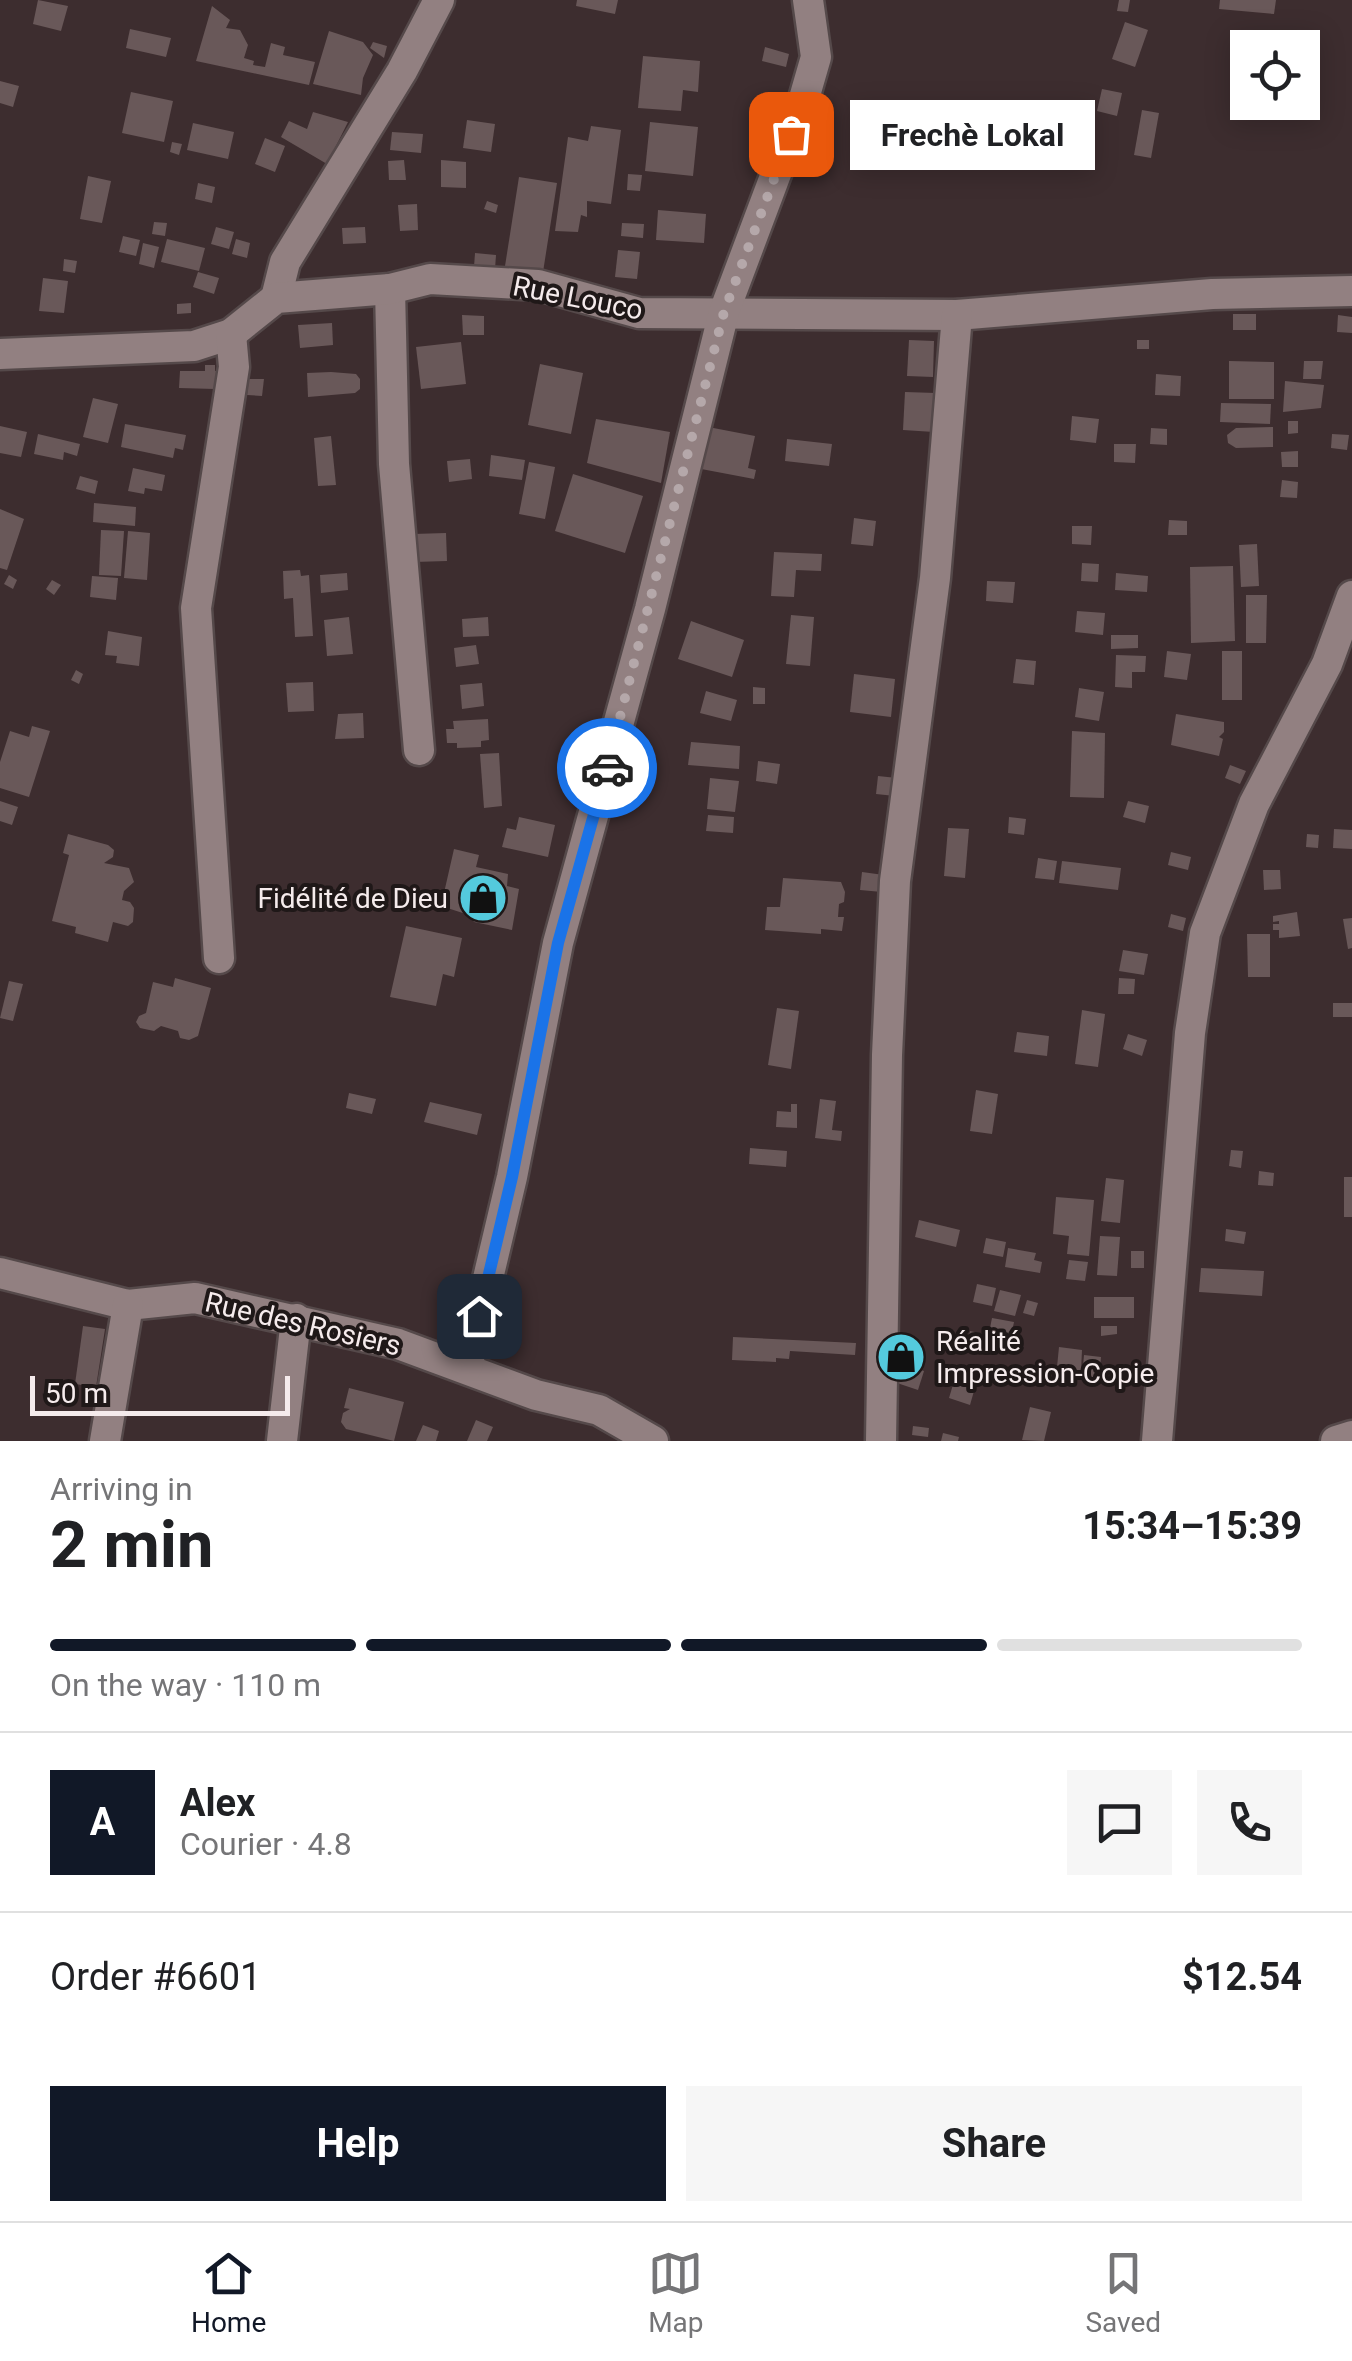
<!DOCTYPE html>
<html lang="en">
<head>
<meta charset="utf-8">
<style>
  body { margin:0; font-family:Roboto,sans-serif; background:#f6f6f6; color:#202124; height:100vh; display:flex; flex-direction:column; font-size:38px; white-space:nowrap }
  * { box-sizing:border-box; margin:0 }
  p { font-size:32px; color:#757577 }
  .icon { flex:none; width:55px; height:55px; fill:none; stroke:currentColor; stroke-width:2; stroke-linecap:round; stroke-linejoin:round }
  .map { position:relative; height:1441px; overflow:hidden }
  .details { display:flex; flex-direction:column; background:#fff; flex:1 }
  .details>* { flex:none }
  .buttons { position:absolute; left:1230px; top:30px; display:grid; gap:20px }
  .buttons a { display:grid; place-items:center; width:90px; height:90px; border-radius:0px; background:#fff; box-shadow:0 5px 25px #0003; font-size:50px }
  .scale { position:absolute; left:30px; bottom:25px; width:260px; box-sizing:border-box; padding-left:10px; border:5px solid #f5ebec; border-top:0; font-size:28px; line-height:35px; white-space:nowrap; color:#f5ebec; -webkit-text-stroke:8px #1f1818; paint-order:stroke }
  .pin { position:absolute; display:grid; place-items:center; width:85px; height:85px; color:#fff; margin:-42px; border-radius:20px; box-shadow:0 5px 15px #0006 }
  .courier { position:absolute; display:grid; place-items:center; width:100px; height:100px; margin:-50px; border:8px solid #1a73e8; border-radius:50%; background:#fff; color:#222; box-shadow:0 2px 12px #0007 }
  .bubble { position:absolute; height:70px; border-radius:0px; background:#fff; box-shadow:0 5px 25px #0003; font-size:32px; font-weight:700; line-height:70px; text-align:center }
  .overview em { font-style:normal; font-weight:700 }
  .overview div { display:flex; flex-direction:column-reverse }
  .overview { display:flex; align-items:center; justify-content:space-between; height:170px; padding:0 50px }
  h1 { font-size:65px; font-weight:700; line-height:75px }
  .bar { display:grid; grid-template-columns:repeat(4,1fr); gap:15px 10px; align-content:center; height:120px; padding:0 50px }
  .bar i { height:12px; border-radius:8px; background:#e0e0e0 }
  .bar .active { background:#111827 }
  .bar p { grid-column:span 4 }
  .line { display:flex; align-items:center; gap:25px; padding:0 50px; border-top:2px solid #e0e0e0 }
  .line div { flex:1 }
  .round { display:grid; place-items:center; flex:none; width:105px; height:105px; border-radius:0px; background:#f6f6f6 }
  .action { display:flex; gap:20px; margin-top:auto; padding:20px 50px }
  .action a { flex:1; height:115px; border-radius:0px; background:#111827; color:#fff; font-size:40px; font-weight:700; line-height:115px; text-align:center }
  .action a+a { background:#f6f6f6; color:#202124 }
  .menu { display:flex; justify-content:space-around; align-items:center; height:140px; border-top:2px solid #e0e0e0; background:#fff; font-size:28px; color:#757577 }
  .menu a { display:grid; justify-items:center; gap:5px }
  .menu .active { color:#111827 }
  .map>svg:first-child { display:block }
</style>
</head>
<body>
<div class="map">
<svg width="1352" height="1441" viewBox="0 0 1352 1441">
  <rect width="100%" height="100%" fill="#3d2d2f"/>
  <g fill="#695859">
    <polygon points="38,0 68,6 61,31 33,24"/>
    <polygon points="577,0 618,0 615,14 576,6"/>
    <polygon points="1119,0 1130,0 1128,12 1117,11"/>
    <polygon points="1220,0 1276,0 1274,14 1219,9"/>
    <polygon points="212,6 230,20 226,28 240,30 248,45 244,58 254,61 253,65 265,67 271,43 285,47 283,55 315,62 309,85 196,61"/>
    <polygon points="1125,22 1148,30 1135,67 1112,59"/>
    <polygon points="130,29 171,38 166,57 126,48"/>
    <polygon points="329,31 363,42 373,55 363,78 361,95 313,84"/>
    <polygon points="373,42 387,46 384,58 370,48"/>
    <polygon points="765,47 789,54 786,67 762,61"/>
    <polygon points="643,56 700,61 698,92 683,90 681,111 638,108"/>
    <polygon points="0,81 19,86 13,107 0,103"/>
    <polygon points="1102,89 1122,93 1117,116 1097,111"/>
    <polygon points="131,92 173,101 164,142 122,133"/>
    <polygon points="1065,103 1087,107 1075,148 1053,148"/>
    <polygon points="1023,108 1049,113 1042,145 1017,140"/>
    <polygon points="1142,110 1159,113 1151,158 1134,155"/>
    <polygon points="313,112 348,122 327,164 281,137 289,121 307,129"/>
    <polygon points="467,120 495,124 491,152 463,148"/>
    <polygon points="650,122 698,127 693,176 645,171"/>
    <polygon points="193,123 234,132 228,159 187,150"/>
    <polygon points="591,126 621,130 611,204 587,201 587,217 581,215 578,232 555,231 568,137 588,141"/>
    <polygon points="392,132 423,134 421,153 390,150"/>
    <polygon points="265,138 285,146 275,172 255,164"/>
    <polygon points="172,142 182,144 179,155 170,152"/>
    <polygon points="404,160 406,180 389,180 388,161"/>
    <polygon points="441,160 466,162 466,188 441,187"/>
    <polygon points="628,174 642,175 640,191 627,190"/>
    <polygon points="88,176 111,181 102,223 80,219"/>
    <polygon points="519,177 557,183 543,272 505,266"/>
    <polygon points="198,183 215,187 212,203 195,199"/>
    <polygon points="487,201 498,205 496,213 484,209"/>
    <polygon points="417,204 418,230 400,231 398,205"/>
    <polygon points="658,210 706,214 704,243 656,240"/>
    <polygon points="154,222 167,223 165,236 152,234"/>
    <polygon points="622,223 644,224 643,238 621,236"/>
    <polygon points="216,227 234,232 229,249 211,244"/>
    <polygon points="365,227 366,243 343,244 342,228"/>
    <polygon points="123,236 140,240 136,256 119,252"/>
    <polygon points="167,239 205,248 199,271 161,262"/>
    <polygon points="236,239 250,243 247,258 232,254"/>
    <polygon points="143,243 159,247 154,268 139,264"/>
    <polygon points="618,250 640,252 637,279 615,277"/>
    <polygon points="475,253 496,255 495,269 474,267"/>
    <polygon points="64,259 77,261 75,273 63,271"/>
    <polygon points="198,272 219,278 214,294 193,287"/>
    <polygon points="43,278 68,281 64,313 39,311"/>
    <polygon points="191,303 191,313 177,314 177,304"/>
    <rect x="1233" y="314" width="23" height="16"/>
    <polygon points="462,315 484,316 484,335 463,335"/>
    <polygon points="1338,315 1352,317 1352,333 1337,332"/>
    <polygon points="332,323 333,345 300,348 298,325"/>
    <polygon points="909,340 934,341 933,377 907,376"/>
    <rect x="1137" y="340" width="12" height="9"/>
    <polygon points="461,342 466,384 421,389 416,347"/>
    <polygon points="1229,361 1274,362 1274,399 1229,399"/>
    <polygon points="1304,361 1323,361 1321,379 1303,379"/>
    <polygon points="540,364 583,373 571,434 528,425"/>
    <polygon points="205,365 215,365 215,371 219,371 215,389 179,388 180,371 205,371"/>
    <polygon points="331,372 356,374 360,379 360,389 355,393 308,397 307,373"/>
    <polygon points="1156,374 1181,376 1180,396 1155,395"/>
    <polygon points="249,379 264,379 262,396 247,395"/>
    <polygon points="1285,381 1324,385 1321,408 1283,412"/>
    <polygon points="905,392 936,393 934,432 903,430"/>
    <polygon points="93,398 118,404 108,443 83,437"/>
    <polygon points="1221,403 1271,404 1270,424 1220,422"/>
    <polygon points="1072,416 1099,419 1096,443 1070,440"/>
    <polygon points="596,419 670,432 661,483 587,463"/>
    <polygon points="1288,421 1298,421 1298,433 1288,434"/>
    <polygon points="125,424 186,435 183,450 175,448 173,458 121,447"/>
    <polygon points="0,426 27,432 21,457 0,453"/>
    <polygon points="703,426 755,436 748,468 756,470 754,479 696,468"/>
    <polygon points="1273,427 1273,447 1236,448 1228,443 1227,435 1236,428"/>
    <polygon points="1151,428 1167,429 1167,445 1150,444"/>
    <polygon points="38,434 80,444 77,456 64,452 63,460 34,454"/>
    <polygon points="1332,434 1349,435 1347,450 1331,448"/>
    <polygon points="331,436 336,485 318,486 314,438"/>
    <polygon points="787,439 832,444 829,466 785,461"/>
    <polygon points="1114,444 1136,444 1135,463 1114,462"/>
    <polygon points="1298,451 1298,467 1282,467 1281,452"/>
    <polygon points="491,455 525,460 522,480 489,476"/>
    <polygon points="470,459 472,479 449,482 447,461"/>
    <polygon points="529,462 555,467 545,519 519,514"/>
    <polygon points="133,468 165,475 162,491 145,488 144,494 128,491"/>
    <polygon points="573,474 643,496 625,553 555,531"/>
    <polygon points="80,476 98,481 95,494 76,489"/>
    <polygon points="1282,480 1298,482 1297,498 1280,497"/>
    <polygon points="94,503 136,507 135,526 93,522"/>
    <polygon points="0,509 24,519 7,570 0,568"/>
    <polygon points="854,518 876,521 873,546 851,544"/>
    <polygon points="1169,520 1187,521 1187,535 1168,535"/>
    <polygon points="1072,526 1092,526 1091,545 1072,544"/>
    <polygon points="101,530 124,531 121,576 99,575"/>
    <polygon points="128,531 150,533 147,580 124,578"/>
    <polygon points="446,533 447,561 414,562 413,534"/>
    <polygon points="1257,544 1259,586 1241,587 1239,545"/>
    <polygon points="774,552 822,554 821,571 796,570 794,597 771,596"/>
    <polygon points="1082,563 1099,564 1098,582 1081,581"/>
    <polygon points="1233,566 1235,641 1191,643 1190,567"/>
    <polygon points="300,570 301,576 309,575 313,636 295,637 293,598 284,599 283,571"/>
    <polygon points="347,573 348,590 321,593 320,575"/>
    <polygon points="1116,573 1148,576 1147,592 1115,590"/>
    <polygon points="9,575 17,580 13,589 4,584"/>
    <polygon points="92,576 118,578 116,600 90,597"/>
    <polygon points="52,580 61,585 54,595 46,589"/>
    <polygon points="987,581 1015,582 1013,603 986,601"/>
    <polygon points="1246,595 1267,595 1266,643 1246,643"/>
    <polygon points="1077,611 1105,613 1103,635 1075,632"/>
    <polygon points="791,615 814,617 810,666 786,664"/>
    <polygon points="349,617 353,654 327,656 324,620"/>
    <polygon points="488,617 489,636 463,637 462,619"/>
    <polygon points="691,621 744,640 732,677 678,659"/>
    <polygon points="108,631 142,637 139,666 116,663 117,656 105,655"/>
    <polygon points="1111,635 1138,635 1138,648 1111,649"/>
    <polygon points="476,645 479,664 456,667 454,648"/>
    <polygon points="1167,651 1191,654 1187,680 1164,677"/>
    <rect x="1222" y="651" width="20" height="49"/>
    <polygon points="1116,655 1146,656 1145,672 1132,672 1132,688 1115,687"/>
    <polygon points="1016,659 1036,661 1034,685 1013,683"/>
    <polygon points="76,670 83,674 79,684 71,680"/>
    <polygon points="854,674 895,679 891,717 850,712"/>
    <polygon points="313,682 314,711 288,712 286,683"/>
    <polygon points="482,683 484,706 462,709 460,685"/>
    <polygon points="753,687 765,688 765,704 753,704"/>
    <polygon points="1079,688 1104,692 1099,721 1075,717"/>
    <polygon points="706,691 737,700 731,721 700,713"/>
    <polygon points="363,713 364,738 335,739 338,714"/>
    <polygon points="1176,714 1224,722 1224,732 1219,737 1223,739 1219,756 1171,745"/>
    <polygon points="488,719 489,740 481,741 481,747 457,748 457,743 447,743 446,729 454,729 453,721"/>
    <polygon points="32,726 50,731 29,797 0,788 0,762 10,731 29,737"/>
    <polygon points="1072,731 1105,733 1104,798 1070,797"/>
    <polygon points="691,742 740,746 739,769 688,765"/>
    <polygon points="499,753 502,806 484,808 480,754"/>
    <polygon points="758,761 780,764 777,784 756,781"/>
    <polygon points="1230,765 1246,771 1240,784 1225,778"/>
    <polygon points="878,776 897,778 895,796 876,794"/>
    <polygon points="710,778 739,781 735,812 707,809"/>
    <polygon points="0,801 18,807 12,825 0,821"/>
    <polygon points="1128,801 1149,806 1145,823 1123,817"/>
    <polygon points="708,815 734,817 733,833 706,831"/>
    <polygon points="519,817 555,825 548,857 502,847 507,828 516,830"/>
    <polygon points="1009,817 1026,819 1024,835 1008,833"/>
    <polygon points="948,828 969,829 965,878 944,876"/>
    <polygon points="1334,829 1352,830 1352,849 1333,848"/>
    <polygon points="68,834 108,845 114,850 113,857 104,863 129,868 134,882 124,891 122,900 130,902 134,908 133,922 128,926 113,922 108,942 75,933 76,927 52,921 69,855 63,853"/>
    <polygon points="1307,834 1319,835 1318,848 1306,847"/>
    <polygon points="454,849 479,855 476,867 508,874 507,886 519,889 512,930 474,922 469,915 441,906"/>
    <polygon points="1171,852 1191,857 1188,870 1168,865"/>
    <polygon points="1038,858 1057,861 1054,880 1035,878"/>
    <polygon points="1062,861 1121,868 1118,890 1059,883"/>
    <polygon points="1263,870 1280,870 1281,889 1264,890"/>
    <polygon points="862,872 884,875 882,892 860,890"/>
    <polygon points="783,878 841,882 845,892 844,902 839,904 838,917 844,917 842,931 821,929 821,934 765,930 767,907 780,907"/>
    <polygon points="1297,912 1300,936 1279,938 1279,930 1273,930 1273,924 1279,924 1279,921 1273,922 1273,916"/>
    <polygon points="1171,914 1186,918 1183,931 1168,927"/>
    <polygon points="1352,918 1352,948 1348,949 1343,919"/>
    <polygon points="406,926 462,938 454,977 443,974 436,1006 390,997"/>
    <polygon points="1247,934 1270,934 1270,977 1248,977"/>
    <polygon points="1123,950 1148,954 1144,975 1119,971"/>
    <polygon points="175,978 211,988 198,1036 189,1040 180,1038 178,1031 161,1026 154,1031 140,1028 136,1022 139,1016 146,1013 153,982 173,987"/>
    <polygon points="1119,978 1135,979 1134,994 1118,994"/>
    <polygon points="9,981 23,984 13,1021 0,1018"/>
    <rect x="1333" y="1003" width="19" height="14"/>
    <polygon points="777,1008 799,1011 791,1069 768,1065"/>
    <polygon points="1082,1010 1105,1014 1098,1067 1075,1064"/>
    <polygon points="1017,1032 1049,1036 1047,1056 1014,1052"/>
    <polygon points="1128,1034 1147,1040 1142,1056 1123,1049"/>
    <polygon points="976,1090 998,1094 992,1134 970,1131"/>
    <polygon points="349,1093 376,1099 372,1114 346,1108"/>
    <polygon points="820,1099 836,1101 832,1130 842,1131 841,1141 815,1138"/>
    <polygon points="430,1102 482,1114 477,1135 424,1122"/>
    <polygon points="791,1104 797,1104 797,1128 776,1127 777,1111 791,1112"/>
    <polygon points="750,1148 787,1151 786,1167 749,1164"/>
    <polygon points="1231,1150 1243,1151 1241,1168 1229,1166"/>
    <polygon points="1259,1171 1274,1173 1273,1186 1258,1185"/>
    <rect x="1344" y="1177" width="8" height="40"/>
    <polygon points="1106,1178 1124,1180 1120,1223 1101,1221"/>
    <polygon points="1056,1197 1094,1200 1089,1256 1067,1254 1069,1236 1053,1234"/>
    <polygon points="919,1220 960,1230 956,1247 915,1237"/>
    <polygon points="1226,1229 1246,1232 1244,1244 1225,1241"/>
    <polygon points="1100,1236 1120,1237 1117,1276 1097,1275"/>
    <polygon points="986,1238 1006,1242 1003,1257 983,1253"/>
    <polygon points="1008,1248 1036,1253 1034,1260 1042,1262 1040,1273 1005,1267"/>
    <rect x="1131" y="1251" width="13" height="17"/>
    <polygon points="1069,1260 1088,1262 1085,1281 1066,1279"/>
    <polygon points="1201,1268 1264,1271 1262,1296 1199,1292"/>
    <polygon points="977,1284 996,1288 992,1306 973,1302"/>
    <polygon points="1000,1290 1021,1295 1015,1316 994,1311"/>
    <rect x="1094" y="1297" width="40" height="21"/>
    <polygon points="1027,1300 1038,1303 1034,1316 1023,1313"/>
    <polygon points="992,1318 1014,1322 1011,1337 989,1333"/>
    <polygon points="83,1326 105,1329 96,1387 75,1384"/>
    <polygon points="1101,1326 1117,1326 1117,1334 1101,1336"/>
    <polygon points="970,1331 988,1335 985,1349 967,1346"/>
    <polygon points="733,1337 856,1343 855,1355 790,1351 789,1359 776,1358 776,1362 732,1360"/>
    <polygon points="1059,1347 1082,1350 1081,1371 1057,1367"/>
    <polygon points="1084,1355 1101,1357 1099,1379 1082,1378"/>
    <polygon points="900,1363 924,1371 918,1390 894,1382"/>
    <polygon points="955,1378 976,1384 970,1405 949,1398"/>
    <polygon points="349,1388 404,1402 394,1441 346,1429 341,1422 343,1413 350,1409 344,1408"/>
    <polygon points="1030,1407 1051,1412 1044,1441 1022,1440"/>
    <polygon points="476,1420 493,1427 487,1441 467,1441"/>
    <polygon points="423,1425 439,1431 436,1441 416,1441"/>
    <polygon points="913,1426 929,1428 928,1437 912,1435"/>
    <polygon points="943,1433 959,1437 958,1441 941,1441"/>
  </g>
  <g fill="none" stroke-linecap="round" stroke-linejoin="round">
    <g stroke="#55494a" stroke-width="35">
      <g id="minor">
        <polyline points="390,289 394,464 419,750"/>
        <polyline points="276,298 285,262 402,71 439,0"/>
        <polyline points="0,354 194,346 231,334 276,298 390,289 430,279 538,285 639,313 957,315 1212,294 1352,291"/>
        <polyline points="219,958 196,608 234,367 231,334"/>
        <polyline points="0,1273 128,1305 195,1298 398,1344 536,1395 599,1410 653,1441"/>
        <polyline points="467,1367 512,1177 558,943 650,609 724,312 803,102 816,57 808,0"/>
        <polyline points="105,1441 128,1305"/>
        <polyline points="282,1441 296,1319"/>
        <polyline points="881,1441 887,1055 895,881 935,578 957,315"/>
        <polyline points="1157,1441 1190,1033 1205,933 1254,804 1327,664 1352,596"/>
        <polyline points="1336,1441 1352,1436"/>
      </g>
    </g>
    <use href="#minor" stroke="#928081" stroke-width="30"/>
  </g>
  <g fill="none" stroke-linecap="round" stroke-linejoin="round">
    <polyline stroke="#b5a8aa" stroke-width="10" stroke-dasharray="0 18" points="607,768 724,312 791,134"/>
    <polyline stroke="#1a73e8" stroke-width="12" points="479,1316 512,1177 558,943 607,768"/>
  </g>
  <defs>
    <g id="shop-disc" transform="scale(2.5)"><circle r="9.5" fill="#54cadd" stroke="#1f1818"/><path d="M-5-2.5h2.3a2.7 3.5 0 0 1 5.4 0H5L5.5 6h-11ZM-1.5-2.5h3a1.5 2.3 0 0 0-3 0Z" fill="#111"/></g>
  </defs>
  <g fill-rule="evenodd">
    <use href="#shop-disc" x="483" y="898"/>
    <use href="#shop-disc" x="901" y="1357"/>
  </g>
  <g text-anchor="middle" dominant-baseline="central" stroke-width="8" stroke-linejoin="round" paint-order="stroke">
    <g font-size="28" fill="#f5ebec" stroke="#1f1818">
      <text transform="translate(578 298) rotate(11)">Rue Louco</text>
      <text transform="translate(303 1324) rotate(13)">Rue des Rosiers</text>
    </g>
    <g font-size="28" fill="#f5ebec" stroke="#1f1818" text-anchor="end">
      <text x="448" y="898">Fidélité de Dieu</text>
      <text x="936" y="1341" text-anchor="start">Réalité<tspan x="936" dy="32">Impression-Copie</tspan></text>
    </g>
  </g>
</svg>
<div class="buttons">
<a><svg class="icon" aria-label="locate" viewBox="0 0 24 24"><circle cx="12" cy="12" r="6"/><path d="M12 2v4M12 18v4M2 12h4M18 12h4"/></svg></a>
</div>
<div class="scale">50 m</div>
<div class="pin" style="left:791px;top:134px;background:#ea580c"><svg class="icon" aria-label="bag" viewBox="0 0 24 24"><path d="M5 8h14l-1 12H6zM9 8a3 3 0 0 1 6 0"/></svg></div>
<div class="pin" style="left:479px;top:1316px;background:#1f2937"><svg class="icon" aria-label="home" viewBox="0 0 24 24"><path d="M3 11l9-7 9 7M6 9v11h12V9"/></svg></div>
<div class="courier" style="left:607px;top:768px"><svg class="icon" aria-label="car" viewBox="0 0 24 24"><path d="M5 17H2v-5l4-1 3-4h7l3 4 3 1v5h-3M9 17h6M6 11h13"/><circle cx="7" cy="17" r="2"/><circle cx="17" cy="17" r="2"/></svg></div>
<div class="bubble" style="left:850px;top:100px;width:245px">Frechè Lokal</div>
</div>
<section class="details">
<div class="overview"><div><h1>2 min</h1><p>Arriving in</p></div><em>15:34–15:39</em></div>
<div class="bar"><i class="active"></i><i class="active"></i><i class="active"></i><i></i><p>On the way · 110 m</p></div>
<div class="line" style="height:180px"><b class="round" style="background:#111827;color:#fff">A</b><div><b>Alex</b><p>Courier · 4.8</p></div><a class="round"><svg class="icon" aria-label="chat" viewBox="0 0 24 24"><path d="M4 5h16v11H9l-5 4z"/></svg></a><a class="round"><svg class="icon" aria-label="phone" viewBox="0 0 24 24"><path d="M5 4h4l2 5-3 2q2 4 5 5l2-3 5 2v4C11 20 4 13 5 4z"/></svg></a></div>
<div class="line" style="height:130px"><div>Order #6601</div><b>$12.54</b></div>
<div class="action"><a>Help</a><a>Share</a></div>
</section>
<nav class="menu">
<a class="active"><svg class="icon" aria-label="home" viewBox="0 0 24 24"><path d="M3 11l9-7 9 7M6 9v11h12V9"/></svg>Home</a>
<a><svg class="icon" aria-label="map" viewBox="0 0 24 24"><path d="M3 6l6-2 6 2 6-2v14l-6 2-6-2-6 2zM9 4v14M15 6v14"/></svg>Map</a>
<a><svg class="icon" aria-label="saved" viewBox="0 0 24 24"><path d="M7 4h10v16l-5-4-5 4z"/></svg>Saved</a>
</nav>
</body>
</html>
